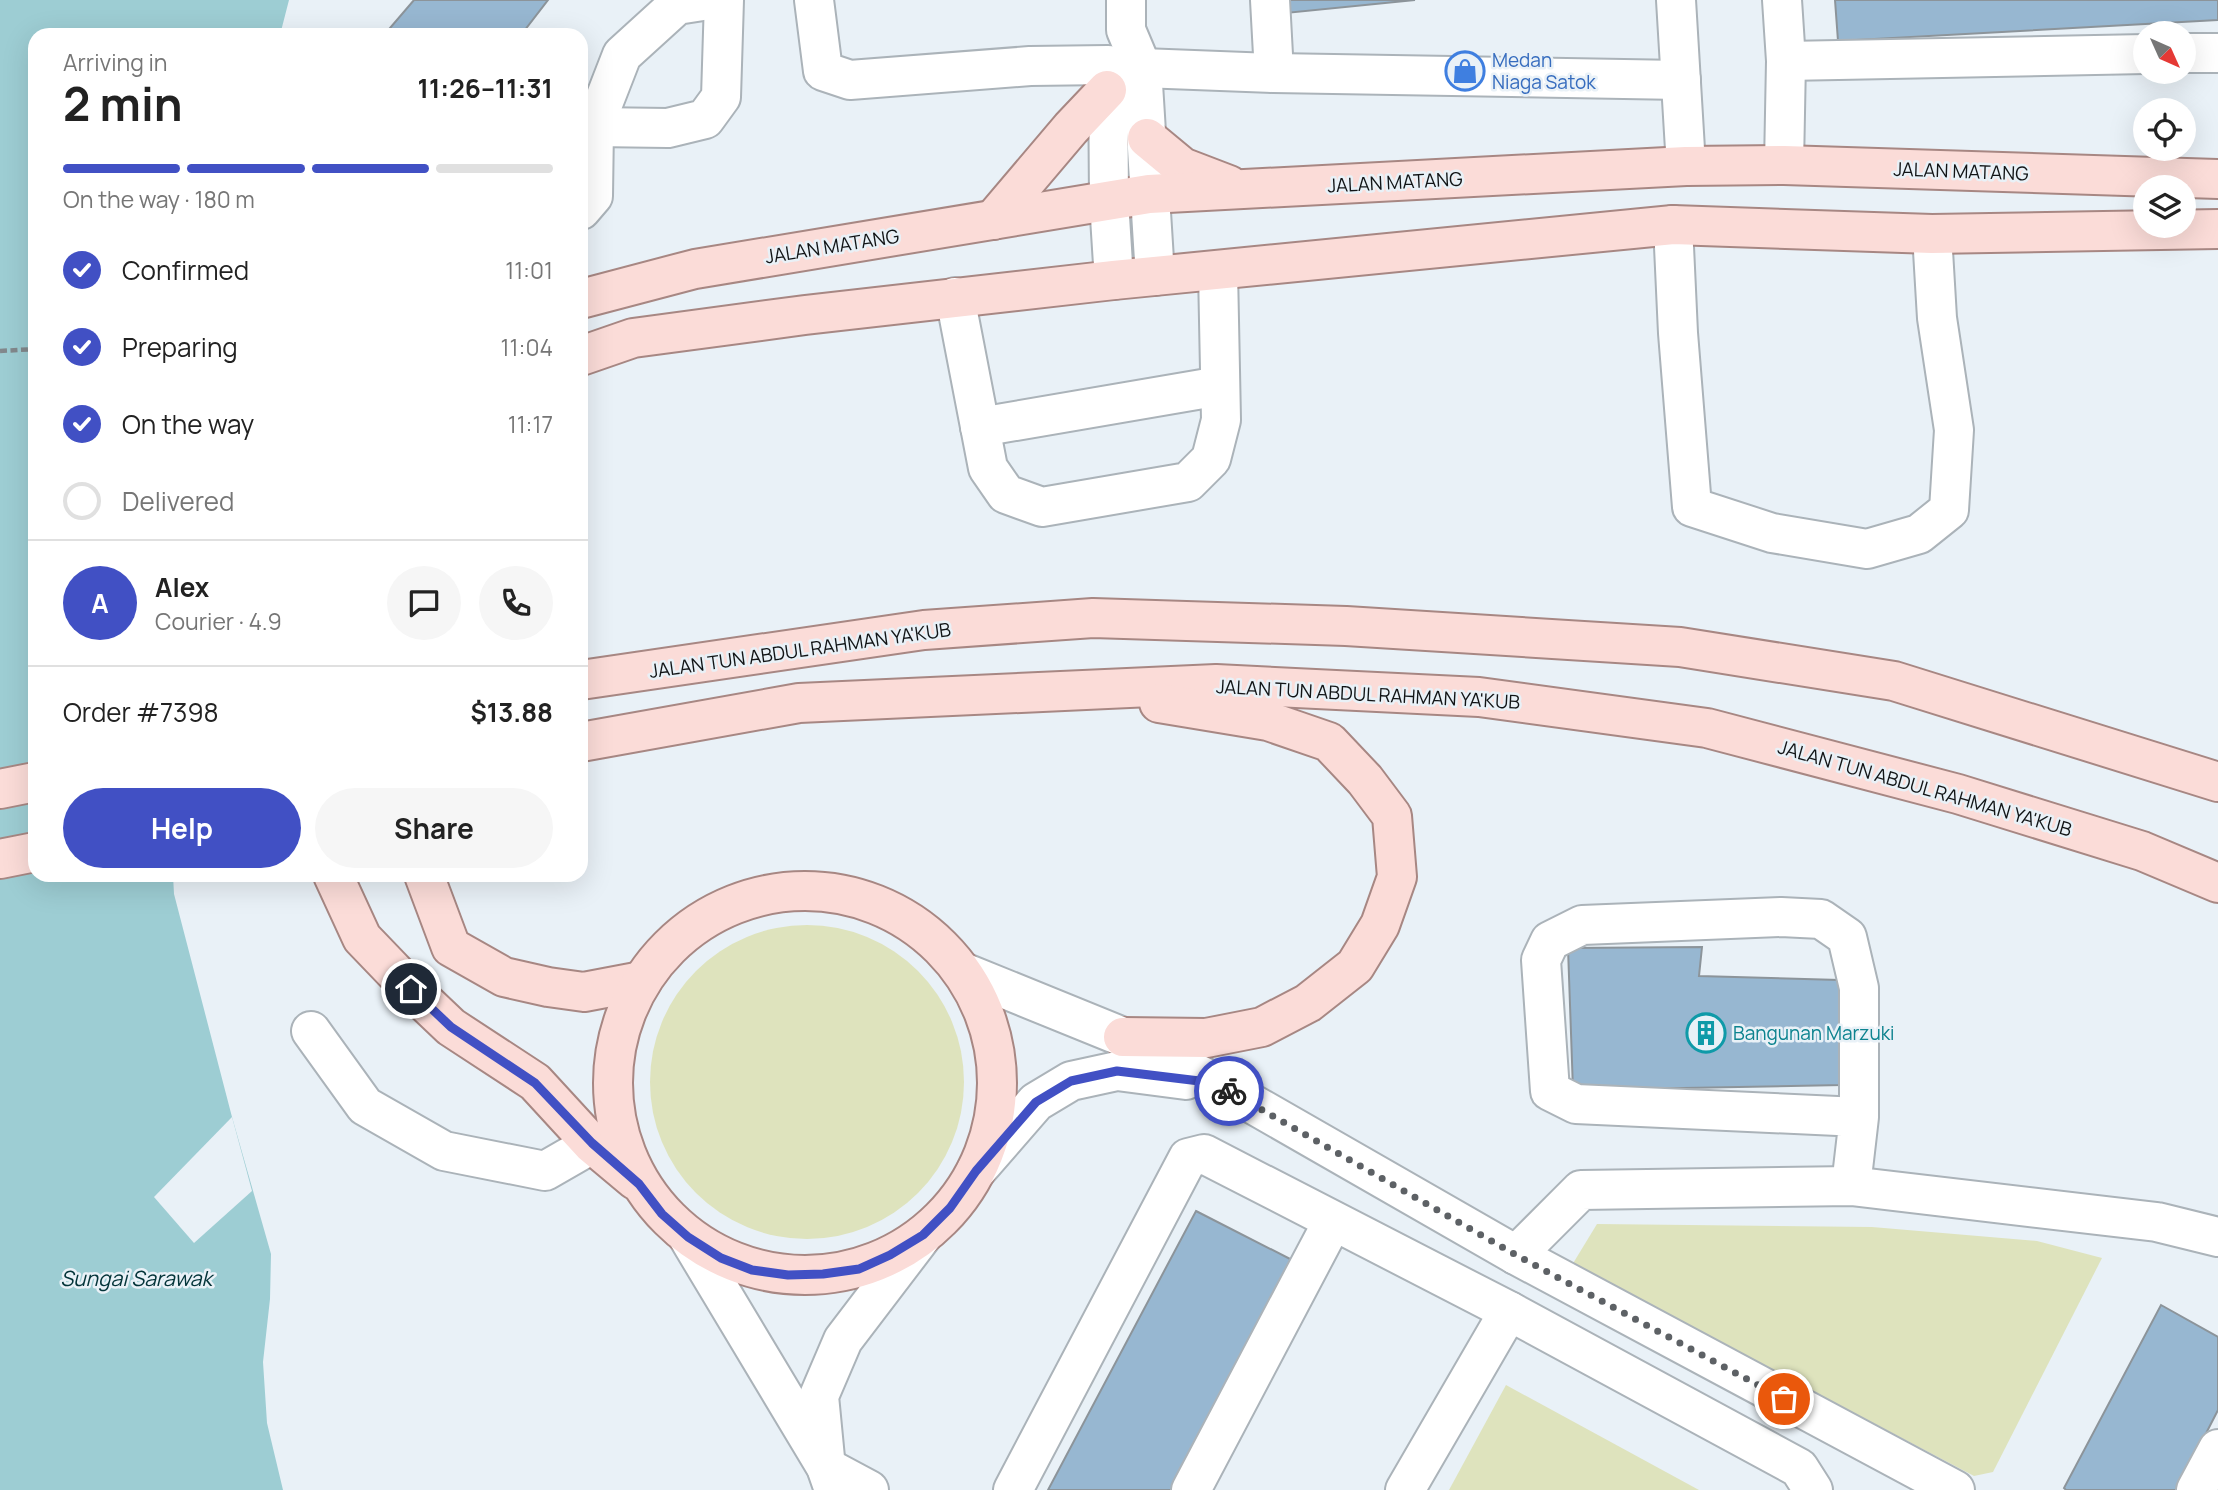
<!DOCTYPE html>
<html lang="en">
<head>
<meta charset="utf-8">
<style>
  body { margin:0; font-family:Manrope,sans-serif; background:#f6f6f6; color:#222; height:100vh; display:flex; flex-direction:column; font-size:26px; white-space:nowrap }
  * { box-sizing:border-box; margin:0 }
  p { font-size:23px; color:#767676 }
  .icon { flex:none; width:38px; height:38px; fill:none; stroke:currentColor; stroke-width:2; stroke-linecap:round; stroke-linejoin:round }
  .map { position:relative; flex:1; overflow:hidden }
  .sheet { position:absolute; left:28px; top:28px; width:560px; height:854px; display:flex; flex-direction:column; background:#fff; border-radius:21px; box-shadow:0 7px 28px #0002 }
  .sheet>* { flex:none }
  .needle { width:46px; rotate:135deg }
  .buttons { position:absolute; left:2133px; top:21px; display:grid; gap:14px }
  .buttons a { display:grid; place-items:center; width:63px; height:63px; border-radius:50%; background:#fff; box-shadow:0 7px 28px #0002; font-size:35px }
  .pin { position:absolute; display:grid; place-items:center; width:60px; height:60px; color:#fff; margin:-30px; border:4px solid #fff; border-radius:50%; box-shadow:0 2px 7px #0007 }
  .courier { position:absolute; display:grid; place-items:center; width:70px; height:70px; margin:-35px; border:5px solid #4150c4; border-radius:50%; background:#fff; color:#222; box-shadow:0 2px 9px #0007 }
  .summary em { font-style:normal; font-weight:700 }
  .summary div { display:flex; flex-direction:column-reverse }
  .summary { display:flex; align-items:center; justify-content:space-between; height:119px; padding:0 35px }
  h1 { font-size:46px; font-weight:700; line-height:52px }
  .bar { display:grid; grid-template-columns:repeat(4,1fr); gap:10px 7px; align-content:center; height:84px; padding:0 35px }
  .bar i { height:9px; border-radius:5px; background:#e0e0e0 }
  .bar .active { background:#4150c4 }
  .bar p { grid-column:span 4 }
  .line { display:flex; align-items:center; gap:18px; padding:0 35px; border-top:2px solid #e0e0e0 }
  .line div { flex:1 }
  .round { display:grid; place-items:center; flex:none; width:74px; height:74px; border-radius:37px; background:#f6f6f6 }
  ol { padding:0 35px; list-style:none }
  li { display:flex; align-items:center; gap:21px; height:77px }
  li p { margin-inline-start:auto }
  li .icon { padding:7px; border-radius:50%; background:#4150c4; color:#fff; stroke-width:4 }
  li:last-child { color:#767676 }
  li i { width:38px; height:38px; border:4px solid #e0e0e0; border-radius:50% }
  .button { display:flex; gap:14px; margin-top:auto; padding:14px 35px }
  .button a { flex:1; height:80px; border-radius:42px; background:#4150c4; color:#fff; font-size:28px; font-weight:700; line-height:80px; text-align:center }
  .button a+a { background:#f6f6f6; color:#222 }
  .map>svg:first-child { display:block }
</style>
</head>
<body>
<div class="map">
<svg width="2218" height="1490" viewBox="0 0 2218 1490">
  <rect width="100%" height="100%" fill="#e9f1f7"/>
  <g fill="#dee3bd">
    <circle cx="807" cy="1082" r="157"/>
    <polygon points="1597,1224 1872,1227 2037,1241 2102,1258 1993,1472 1974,1476 1572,1265"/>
    <polygon points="1506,1385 1699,1490 1449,1490"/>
  </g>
  <polygon fill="#9dcdd3" points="0,0 289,0 280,35 35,35 35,875 173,875 174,894 232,1117 271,1254 270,1299 263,1362 267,1423 283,1490 0,1490"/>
  <polygon fill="#e9f1f7" points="232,1117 252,1191 194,1243 154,1197"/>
  <g fill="#97b7d1" stroke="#8c949a" stroke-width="2">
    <polygon points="414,0 548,0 521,35 384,35"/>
    <polygon points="1285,0 1415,0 1286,13"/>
    <polygon points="1835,0 2218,0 2218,20 1838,41"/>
    <polygon points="1702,947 1699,976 1839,980 1842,1085 1573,1090 1568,948"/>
    <polygon points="1196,1211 1296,1262 1174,1490 1048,1490"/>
    <polygon points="2161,1305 2218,1337 2218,1410 2177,1490 2066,1490 2064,1488"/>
  </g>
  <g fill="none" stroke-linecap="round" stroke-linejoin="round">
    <g stroke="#abb3b9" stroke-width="42">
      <g id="minor">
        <polyline points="814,0 823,71 850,80 1030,66 1108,65"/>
        <polyline points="1126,0 1126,30 1142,68 1155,276"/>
        <polyline points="1270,0 1274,73"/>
        <polyline points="1676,0 1686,166"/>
        <polyline points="1782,0 1786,61 1784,165"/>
        <polyline points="2184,53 2218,53"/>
        <polyline points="1786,61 2146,54"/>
        <polyline points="1108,66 1109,201 1114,280"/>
        <polyline points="1142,68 1274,73 1681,80"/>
        <polyline points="594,127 668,128 705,119 721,97 724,0"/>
        <polyline points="581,210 593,196 594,127 622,55 677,5 709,0"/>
        <polyline points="1673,225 1678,333 1692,507 1772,533 1867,549 1919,534 1949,510 1954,430 1937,318 1932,234"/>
        <polyline points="955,297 988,468 1006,494 1042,507 1188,482 1211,459 1221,420 1218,271"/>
        <polyline points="980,427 1220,386"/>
        <polyline points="963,972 1123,1037 1216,1083 1516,1255 1955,1490"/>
        <polyline points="311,1031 365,1106 444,1151 545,1171 592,1144"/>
        <polyline points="976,1171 1036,1102 1071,1081 1117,1071 1186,1080"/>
        <polyline points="1851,1186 1859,1117 1859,988 1847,937 1821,919 1781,917 1582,925 1550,941 1541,960 1550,1091 1576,1104 1859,1117"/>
        <polyline points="688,1237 826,1467 834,1490"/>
        <polyline points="1516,1255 1581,1190 1851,1186 2157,1222 2218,1237"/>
        <polyline points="825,1458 819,1396 843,1340 923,1235"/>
        <polyline points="826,1467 869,1490"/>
        <polyline points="1013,1490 1188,1158 1204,1154 1509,1311 1799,1468 1813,1490"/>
        <polyline points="1191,1490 1333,1221"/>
        <polyline points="1405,1490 1509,1311"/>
        <polyline points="2196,1490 2218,1449"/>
      </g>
    </g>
    <g stroke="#a78783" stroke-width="42">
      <g id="major">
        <polyline points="1147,138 1182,167 1229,185"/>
        <polyline points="993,220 1071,128 1107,90"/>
        <polyline points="581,299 695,269 1149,194 1686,166 1784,165 2218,179"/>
        <polyline points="581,356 633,338 805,315 1114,280 1673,225 1932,234 2218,229"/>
        <polyline points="581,680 924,630 1093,618 1346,626 1680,647 1894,681 2218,782"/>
        <polyline points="581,742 799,703 1216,684 1479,697 1707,728 1958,794 2142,851 2218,883"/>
        <polyline points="0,789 35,782"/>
        <polyline points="0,859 35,852"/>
        <polyline points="333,875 362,938 411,989 451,1027 535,1082 592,1144 635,1180"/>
        <polyline points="424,875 451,947 504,977 548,987 584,992 642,981"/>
        <circle cx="805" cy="1083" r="192"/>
        <polyline points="1123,1037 1206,1038 1262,1027 1308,1003 1355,966 1380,925 1397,877 1392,816 1365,780 1329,742 1268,721 1159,703"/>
      </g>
    </g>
    <polyline stroke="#82888c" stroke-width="4.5" stroke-dasharray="7 3.5" stroke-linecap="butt" points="0,351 35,349"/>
    <use href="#minor" stroke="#fff" stroke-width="38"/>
    <use href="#major" stroke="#fbdcd8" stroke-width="38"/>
  </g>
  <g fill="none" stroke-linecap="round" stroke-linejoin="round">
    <polyline stroke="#5d6165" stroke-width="7" stroke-dasharray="0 12.6" points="1229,1091 1516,1255 1784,1399"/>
    <polyline stroke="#4150c4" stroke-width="9" points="411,989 451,1027 535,1083 592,1143 639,1184 662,1214 688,1237 721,1258 752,1270 788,1275 823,1274 859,1269 890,1255 923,1235 950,1208 976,1171 1036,1102 1071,1081 1117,1071 1216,1083 1229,1091"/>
  </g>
  <defs>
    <g id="shop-ring" transform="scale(2.0125)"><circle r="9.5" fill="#e9f1f7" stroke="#3f7fe0" stroke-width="1.5"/><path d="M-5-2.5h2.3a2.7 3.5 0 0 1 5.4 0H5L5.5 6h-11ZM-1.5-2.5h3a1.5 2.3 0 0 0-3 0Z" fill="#3f7fe0"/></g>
    <g id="building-ring" transform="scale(2.0125)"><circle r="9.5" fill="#e9f1f7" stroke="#0f9aa8" stroke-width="1.5"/><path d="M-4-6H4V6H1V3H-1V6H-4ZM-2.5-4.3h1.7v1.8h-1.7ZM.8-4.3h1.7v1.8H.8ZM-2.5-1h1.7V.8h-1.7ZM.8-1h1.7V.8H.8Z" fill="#0f9aa8"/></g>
  </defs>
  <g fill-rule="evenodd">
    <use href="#shop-ring" x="1465" y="71"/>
    <use href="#building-ring" x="1706" y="1033"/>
  </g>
  <g text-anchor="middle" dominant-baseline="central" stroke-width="5" stroke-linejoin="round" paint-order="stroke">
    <g font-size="19" fill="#366cbe" stroke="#e9f1f7" text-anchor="start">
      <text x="1492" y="60">Medan<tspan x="1492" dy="22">Niaga Satok</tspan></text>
    </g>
    <g font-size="19" fill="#111416" stroke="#e9f1f7">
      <text transform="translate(1961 171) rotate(2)">JALAN MATANG</text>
      <text transform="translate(1395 182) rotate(-3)">JALAN MATANG</text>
      <text transform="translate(832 246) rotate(-9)">JALAN MATANG</text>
      <text transform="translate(800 650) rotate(-8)">JALAN TUN ABDUL RAHMAN YA'KUB</text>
      <text transform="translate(1368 694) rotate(3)">JALAN TUN ABDUL RAHMAN YA'KUB</text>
      <text transform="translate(1925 788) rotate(16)">JALAN TUN ABDUL RAHMAN YA'KUB</text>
    </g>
    <g font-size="19" fill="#0d838f" stroke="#e9f1f7" text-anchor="start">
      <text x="1733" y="1033">Bangunan Marzuki</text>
    </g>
    <g font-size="21" font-style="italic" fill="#033439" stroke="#e9f1f7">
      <text x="136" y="1278">Sungai Sarawak</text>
    </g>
  </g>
</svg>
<div class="buttons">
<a><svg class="needle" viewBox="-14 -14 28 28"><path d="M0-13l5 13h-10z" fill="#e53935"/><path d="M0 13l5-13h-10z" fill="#767676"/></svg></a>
<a><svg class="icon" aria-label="locate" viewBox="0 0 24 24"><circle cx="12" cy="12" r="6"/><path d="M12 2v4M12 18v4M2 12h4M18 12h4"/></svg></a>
<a><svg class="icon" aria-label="layers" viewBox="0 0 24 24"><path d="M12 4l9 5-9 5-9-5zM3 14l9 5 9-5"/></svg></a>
</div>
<div class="pin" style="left:1784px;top:1399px;background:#ea580c"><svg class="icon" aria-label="bag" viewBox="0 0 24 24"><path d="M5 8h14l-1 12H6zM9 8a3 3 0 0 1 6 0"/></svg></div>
<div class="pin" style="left:411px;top:989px;background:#1f2937"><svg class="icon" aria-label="home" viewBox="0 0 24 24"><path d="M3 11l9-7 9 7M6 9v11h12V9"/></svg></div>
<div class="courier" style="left:1229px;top:1091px"><svg class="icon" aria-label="bike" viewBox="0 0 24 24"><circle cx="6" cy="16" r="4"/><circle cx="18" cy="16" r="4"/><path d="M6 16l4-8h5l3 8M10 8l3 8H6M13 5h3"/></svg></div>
<section class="sheet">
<div class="summary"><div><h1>2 min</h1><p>Arriving in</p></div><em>11:26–11:31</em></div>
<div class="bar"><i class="active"></i><i class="active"></i><i class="active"></i><i></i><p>On the way · 180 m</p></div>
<ol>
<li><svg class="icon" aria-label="check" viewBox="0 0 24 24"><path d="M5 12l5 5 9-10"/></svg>Confirmed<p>11:01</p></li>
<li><svg class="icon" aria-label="check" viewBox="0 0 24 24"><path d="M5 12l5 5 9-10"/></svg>Preparing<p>11:04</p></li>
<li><svg class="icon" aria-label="check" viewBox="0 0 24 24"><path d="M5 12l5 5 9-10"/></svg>On the way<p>11:17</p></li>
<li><i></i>Delivered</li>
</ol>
<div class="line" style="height:126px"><b class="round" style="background:#4150c4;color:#fff">A</b><div><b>Alex</b><p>Courier · 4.9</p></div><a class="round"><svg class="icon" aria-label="chat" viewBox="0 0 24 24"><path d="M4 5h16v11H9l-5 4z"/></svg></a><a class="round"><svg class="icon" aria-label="phone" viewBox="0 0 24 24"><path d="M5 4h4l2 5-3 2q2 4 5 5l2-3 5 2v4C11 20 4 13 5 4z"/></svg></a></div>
<div class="line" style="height:91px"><div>Order #7398</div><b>$13.88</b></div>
<div class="button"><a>Help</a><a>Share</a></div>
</section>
</div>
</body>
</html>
